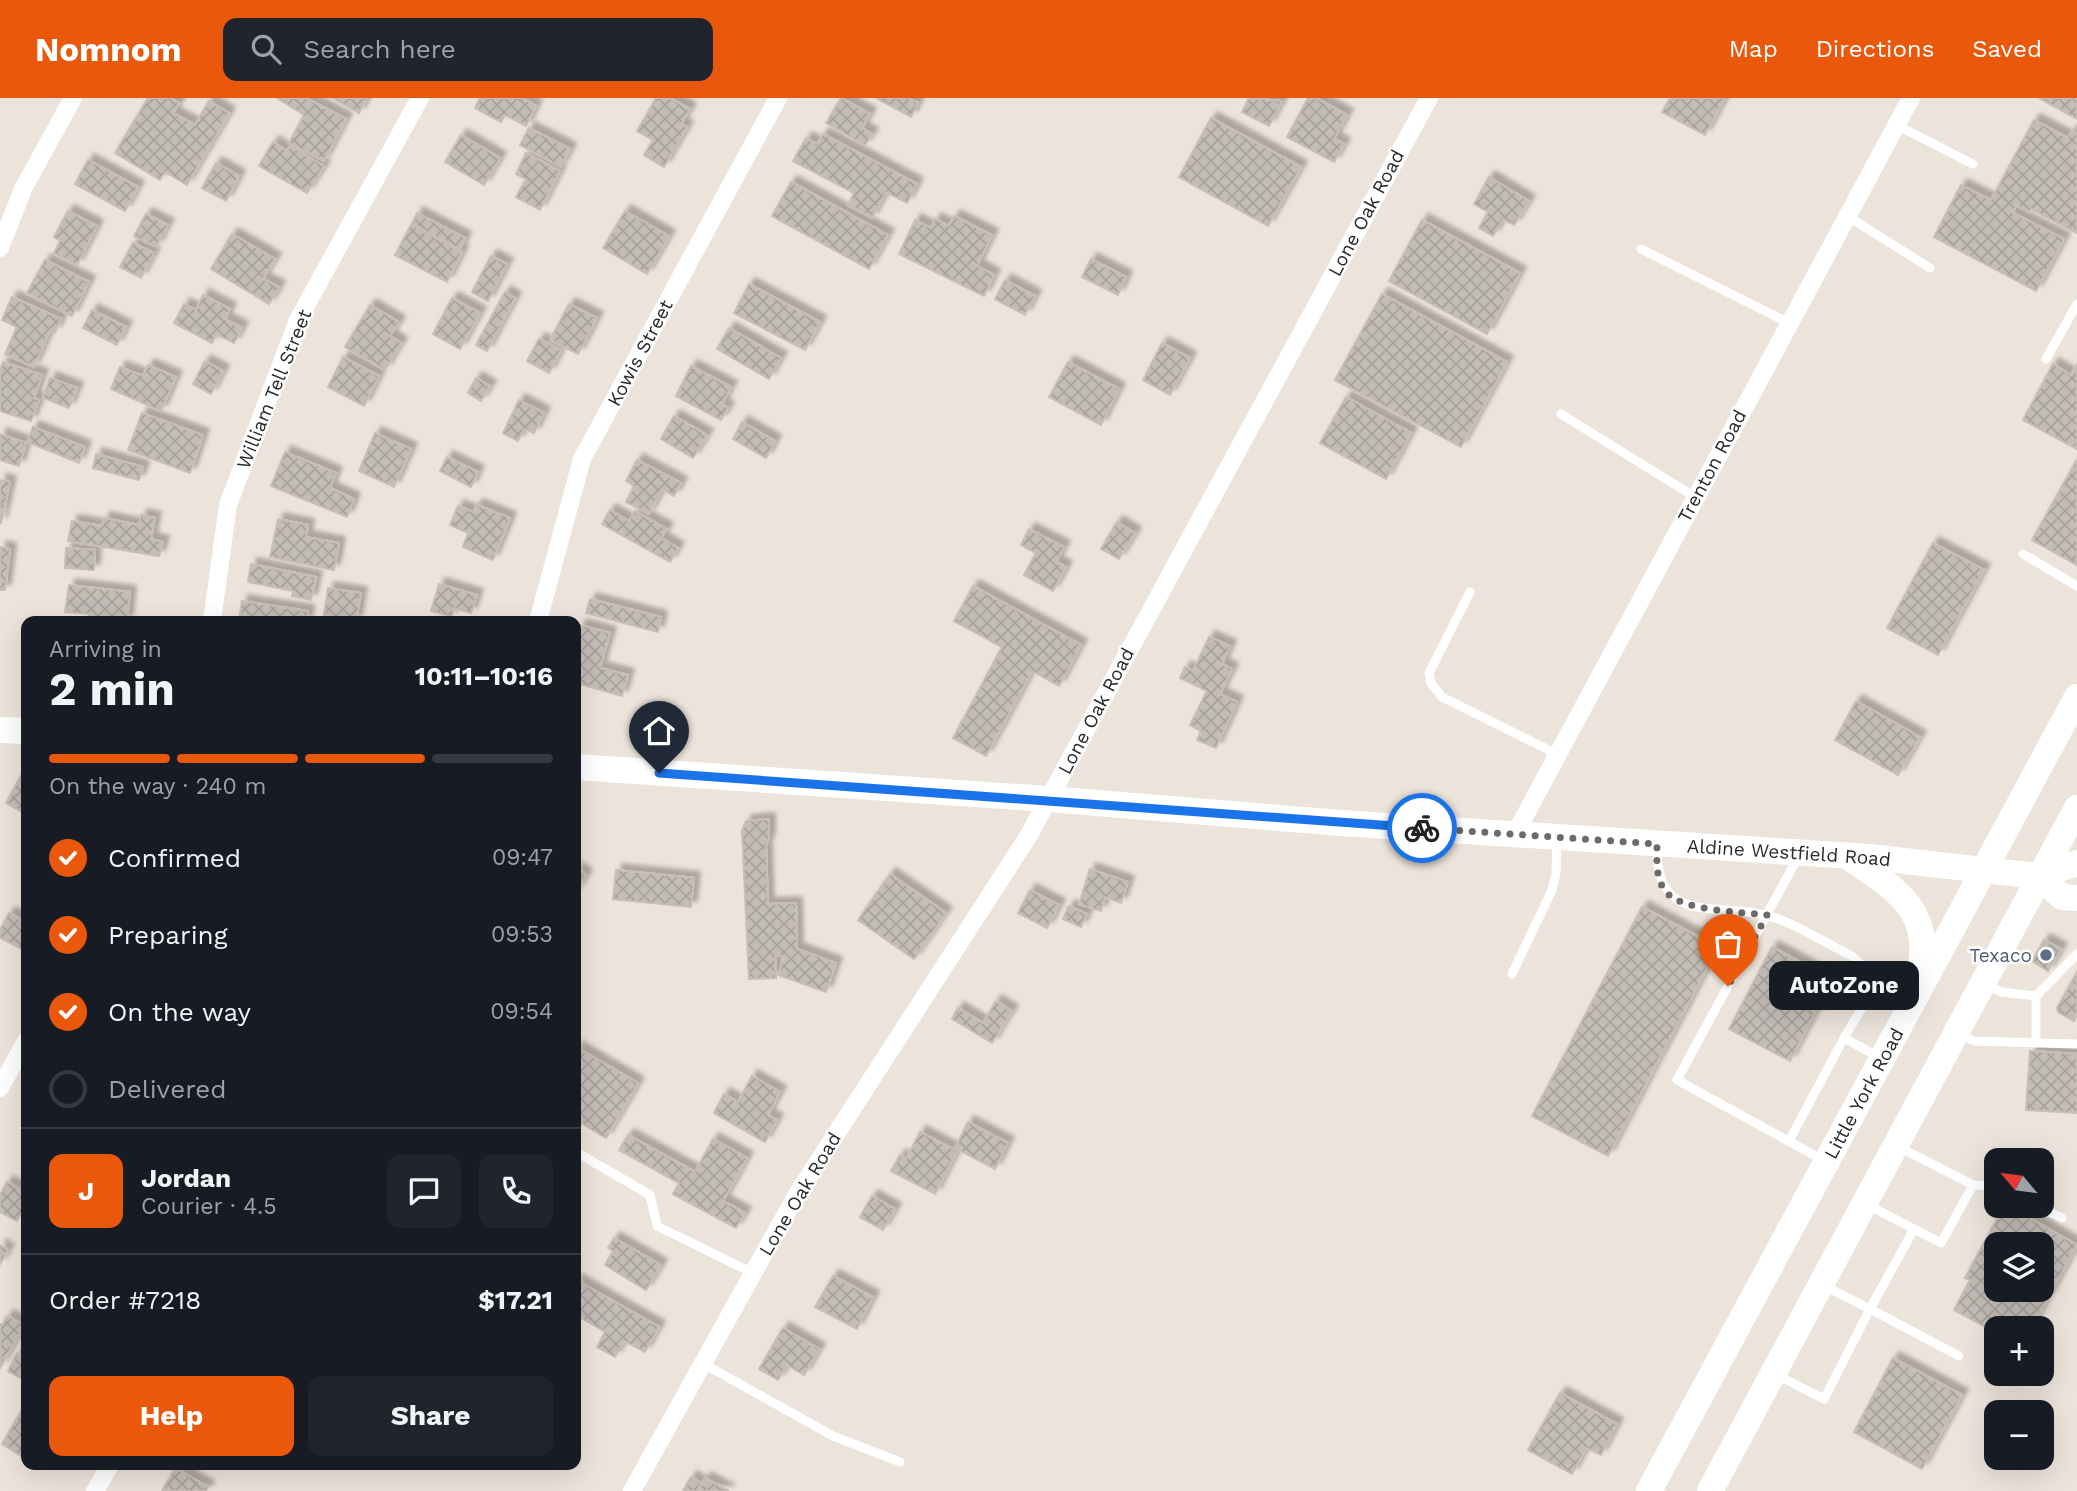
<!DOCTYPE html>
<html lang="en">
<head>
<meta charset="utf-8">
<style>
  body { margin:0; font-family:"Work Sans",sans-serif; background:#20242c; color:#f1f3f6; height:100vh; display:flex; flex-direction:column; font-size:26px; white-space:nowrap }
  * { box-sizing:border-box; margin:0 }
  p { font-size:23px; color:#9ea1a6 }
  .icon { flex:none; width:38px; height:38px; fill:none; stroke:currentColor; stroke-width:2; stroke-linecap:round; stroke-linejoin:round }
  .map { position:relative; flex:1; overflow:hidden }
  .side { position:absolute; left:21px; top:518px; width:560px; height:854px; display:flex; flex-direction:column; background:#171b24; border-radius:14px; box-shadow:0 7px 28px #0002 }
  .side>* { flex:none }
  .needle { width:46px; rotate:299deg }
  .tools { position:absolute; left:1984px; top:1050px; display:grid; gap:14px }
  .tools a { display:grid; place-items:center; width:70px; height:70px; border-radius:14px; background:#171b24; box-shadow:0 7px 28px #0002; font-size:35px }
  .pin { position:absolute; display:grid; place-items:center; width:60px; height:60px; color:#fff; margin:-72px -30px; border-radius:50% 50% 50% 0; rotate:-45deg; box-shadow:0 0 7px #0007 }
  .pin .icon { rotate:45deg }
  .courier { position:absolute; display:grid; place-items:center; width:70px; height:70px; margin:-35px; border:5px solid #1a73e8; border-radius:50%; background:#fff; color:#222; box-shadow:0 2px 9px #0007 }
  .bubble { position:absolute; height:49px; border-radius:14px; background:#171b24; box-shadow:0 7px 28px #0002; font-size:23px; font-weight:700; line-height:49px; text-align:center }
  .headline em { font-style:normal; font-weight:700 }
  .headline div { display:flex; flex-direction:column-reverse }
  .headline { display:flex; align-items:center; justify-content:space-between; height:119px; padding:0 28px }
  h1 { font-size:46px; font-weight:700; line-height:52px }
  .bar { display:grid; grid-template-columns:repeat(4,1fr); gap:10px 7px; align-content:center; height:84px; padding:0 28px }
  .bar i { height:9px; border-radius:5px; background:#363941 }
  .bar .selected { background:#ea580c }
  .bar p { grid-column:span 4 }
  .line { display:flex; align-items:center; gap:18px; padding:0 28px; border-top:2px solid #363941 }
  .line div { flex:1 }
  .round { display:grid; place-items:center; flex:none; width:74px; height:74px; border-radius:14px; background:#20242c }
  ol { padding:0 28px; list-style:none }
  li { display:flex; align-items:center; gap:21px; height:77px }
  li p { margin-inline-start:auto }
  li .icon { padding:7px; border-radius:50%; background:#ea580c; color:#fff; stroke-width:4 }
  li:last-child { color:#9ea1a6 }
  li i { width:38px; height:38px; border:4px solid #363941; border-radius:50% }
  .button { display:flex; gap:14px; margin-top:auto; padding:14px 28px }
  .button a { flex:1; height:80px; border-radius:14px; background:#ea580c; color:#fff; font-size:28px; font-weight:700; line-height:80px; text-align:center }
  .button a+a { background:#20242c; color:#f1f3f6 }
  header { display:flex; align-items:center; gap:42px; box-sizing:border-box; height:98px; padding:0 35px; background:#ea580c; color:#fff }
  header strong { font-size:33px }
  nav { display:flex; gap:38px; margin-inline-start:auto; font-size:24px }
  .search { width:490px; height:63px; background:#20242c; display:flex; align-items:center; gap:18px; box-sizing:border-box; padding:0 24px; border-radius:14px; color:#9ea1a6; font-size:26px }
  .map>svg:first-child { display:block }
</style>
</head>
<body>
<header>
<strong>Nomnom</strong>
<div class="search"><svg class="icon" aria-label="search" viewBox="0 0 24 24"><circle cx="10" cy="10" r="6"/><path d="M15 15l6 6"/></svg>Search here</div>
<nav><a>Map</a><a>Directions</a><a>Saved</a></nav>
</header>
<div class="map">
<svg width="2077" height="1393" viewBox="0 0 2077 1393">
  <defs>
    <pattern id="building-cross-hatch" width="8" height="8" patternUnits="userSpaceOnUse" patternTransform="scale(1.75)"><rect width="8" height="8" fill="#c4bdb7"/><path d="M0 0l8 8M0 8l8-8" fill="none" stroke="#a8a29d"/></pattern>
    <filter id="shadow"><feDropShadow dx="6" dy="-6" stdDeviation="2" flood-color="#0004"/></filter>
  </defs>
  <rect width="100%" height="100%" fill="#ece3da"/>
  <g fill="url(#building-cross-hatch)" stroke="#c7bfb4" stroke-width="2" fill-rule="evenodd" filter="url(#shadow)">
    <polygon points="148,0 170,0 179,5 173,15 195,27 209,3 229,15 187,87 165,74 160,82 115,55"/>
    <polygon points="277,0 306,0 346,21 324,63 289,45 304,17"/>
    <polygon points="333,0 367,0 359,15"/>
    <polygon points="480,0 522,0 536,8 526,28 505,17 501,24 475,10"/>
    <polygon points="656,0 670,0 690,11 681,26 687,29 664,69 644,57 653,42 637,33"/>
    <polygon points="841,0 870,16 862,30 872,36 865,47 826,25"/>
    <polygon points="876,0 908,0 918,5 911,19"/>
    <polygon points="1249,0 1282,3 1269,28 1242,14"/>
    <polygon points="1308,0 1316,0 1347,17 1334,41 1344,46 1334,64 1287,39"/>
    <polygon points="1670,0 1725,0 1705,37 1662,14"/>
    <polygon points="2039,0 2077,0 2077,21"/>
    <polygon points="1211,20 1301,69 1268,128 1179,79"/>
    <polygon points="2034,22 2068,40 2072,33 2077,36 2077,135 2031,111 2029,114 2016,107 2013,115 2064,141 2036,193 1934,139 1961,87 1991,102"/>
    <polygon points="529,30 570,51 561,69 520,47"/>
    <polygon points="823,36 917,86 907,105 886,94 872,120 848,107 854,95 793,63 806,40 817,46"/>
    <polygon points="461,37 500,60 484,87 445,64"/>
    <polygon points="273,44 287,53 290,48 324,68 307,95 259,68"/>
    <polygon points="526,55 560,73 540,112 516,99 526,81 516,76"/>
    <polygon points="88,62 138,89 125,113 75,86"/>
    <polygon points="216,65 239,78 226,103 202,90"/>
    <polygon points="1489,79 1529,103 1514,127 1503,121 1493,138 1479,130 1488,114 1474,106"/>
    <polygon points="791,84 888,137 869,171 772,118"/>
    <polygon points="68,113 97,128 77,167 54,155 60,143 54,139"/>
    <polygon points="625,113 669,138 647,176 603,150"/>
    <polygon points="417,115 465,140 460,151 412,126"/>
    <polygon points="146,116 168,127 156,149 134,138"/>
    <polygon points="954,118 992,137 977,168 994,177 984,198 899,156 915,122 931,130 935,121 949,128"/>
    <polygon points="1422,122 1520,175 1487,236 1389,183"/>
    <polygon points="411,127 462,154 447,184 395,157"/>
    <polygon points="232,136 275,161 263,181 279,189 269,206 211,171"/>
    <polygon points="133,145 154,155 141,180 120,169"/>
    <polygon points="491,158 507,166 488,203 472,194"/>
    <polygon points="1091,161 1126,179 1118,197 1082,179"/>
    <polygon points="45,162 89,184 72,218 27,195"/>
    <polygon points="1005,182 1035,198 1025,217 995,201"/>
    <polygon points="749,186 820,224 805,252 734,215"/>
    <polygon points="505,194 515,200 487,253 476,247"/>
    <polygon points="1382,196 1507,264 1461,349 1335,282"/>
    <polygon points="203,197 230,211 225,221 242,230 234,245 216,236 212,245 174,225 184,206 196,212"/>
    <polygon points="12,199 61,221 55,234 50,232 34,269 5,256 17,229 2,222"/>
    <polygon points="452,200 480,215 460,251 433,236"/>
    <polygon points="569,206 597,220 578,256 550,242"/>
    <polygon points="370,207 399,224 390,238 401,245 385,272 345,249"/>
    <polygon points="92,212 126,229 117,247 83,230"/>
    <polygon points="729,230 781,260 769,281 717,251"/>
    <polygon points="539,241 561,252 549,275 527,263"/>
    <polygon points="1162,245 1190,260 1170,297 1143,282"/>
    <polygon points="343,259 379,278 364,308 328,289"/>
    <polygon points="205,263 223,273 211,296 193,286"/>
    <polygon points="3,264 42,277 34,300 39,302 31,323 0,313 0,273"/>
    <polygon points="1068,264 1119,291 1101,327 1049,299"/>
    <polygon points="2053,266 2071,277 2077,266 2077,351 2023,322"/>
    <polygon points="148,267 176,279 161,313 111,291 120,269 143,278"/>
    <polygon points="691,268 731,289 722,306 728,310 721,322 676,298"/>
    <polygon points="50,280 77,290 69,310 43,300"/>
    <polygon points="476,280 490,288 481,303 468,295"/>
    <polygon points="1346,299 1411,335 1386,381 1320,345"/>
    <polygon points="519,302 544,315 534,335 524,331 518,343 503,335"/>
    <polygon points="142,315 203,337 190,375 128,352"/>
    <polygon points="674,318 707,337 693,360 661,341"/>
    <polygon points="742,324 775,343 766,360 733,341"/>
    <polygon points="33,329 85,349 79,365 27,344"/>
    <polygon points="375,335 411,351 394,389 359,373"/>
    <polygon points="0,336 26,345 19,368 0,362"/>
    <polygon points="285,354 336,375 330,390 354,401 347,419 271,388"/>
    <polygon points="96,356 143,369 139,382 93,370"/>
    <polygon points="447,359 478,374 471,389 440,373"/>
    <polygon points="637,362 681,385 674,398 662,391 649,416 626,404 634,388 626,383"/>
    <polygon points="2076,363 2077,364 2077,467 2032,442"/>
    <polygon points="0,382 10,384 1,425 0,425"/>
    <polygon points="477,407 510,420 493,462 463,449 468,435 450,427 458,408 473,414"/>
    <polygon points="610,412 629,423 635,413 667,431 661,440 678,450 670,464 602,426"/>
    <polygon points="141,417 155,420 151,441 163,444 159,458 68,443 72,423 102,428 104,420 139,427"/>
    <polygon points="278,421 308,427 306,439 339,445 334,472 270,459"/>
    <polygon points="1117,424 1135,435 1119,461 1101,451"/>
    <polygon points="1029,431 1064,449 1056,464 1066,469 1053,493 1024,477 1036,455 1021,447"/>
    <polygon points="1933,445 1984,472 1938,557 1887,530"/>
    <polygon points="0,449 10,451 5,492 0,492"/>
    <polygon points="66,450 95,452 94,472 65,470"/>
    <polygon points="251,466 316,479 311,502 292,498 293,493 248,484"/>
    <polygon points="439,486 477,497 471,515 454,510 452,519 431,513"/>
    <polygon points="69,487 130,494 127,523 88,523 89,516 65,514"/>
    <polygon points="973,488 1081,547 1059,588 1032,573 986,658 953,640 1002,549 954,523"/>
    <polygon points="328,490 361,495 356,523 323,523"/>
    <polygon points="590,501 661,519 658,534 586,515"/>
    <polygon points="242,503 308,513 307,523 239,523"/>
    <polygon points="580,527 610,535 600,570 628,577 622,598 576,585 576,542"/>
    <polygon points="1209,539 1230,548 1222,566 1232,571 1220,596 1237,604 1216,650 1197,642 1201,633 1190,627 1207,593 1180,580 1185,569 1193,573"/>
    <polygon points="1856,603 1920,639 1898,677 1835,642"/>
    <polygon points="24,672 26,673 26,716 6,705"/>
    <polygon points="769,721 769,739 766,749 768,806 796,805 797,851 836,865 826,894 778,877 785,858 775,858 776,880 749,881 742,733 746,723"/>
    <polygon points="576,770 586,777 576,794"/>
    <polygon points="1090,771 1128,784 1121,805 1105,799 1101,813 1079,806"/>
    <polygon points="616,772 694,780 691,809 613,801"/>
    <polygon points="890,776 946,815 914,861 858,822"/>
    <polygon points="1030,792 1059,807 1047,830 1018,815"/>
    <polygon points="1069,808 1087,816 1081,829 1063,821"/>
    <polygon points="1642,809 1718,849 1608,1058 1532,1018"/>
    <polygon points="9,815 26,824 24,852 0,840 0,832"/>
    <polygon points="2044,842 2061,851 2048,873 2032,863"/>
    <polygon points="1772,849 1832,881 1790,963 1729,931"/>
    <polygon points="2077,874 2077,917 2074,923 2058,914 2057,910"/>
    <polygon points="996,903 1012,913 992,945 952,921 958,910 983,925"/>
    <polygon points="576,949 638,985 606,1040 576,1022"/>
    <polygon points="2030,953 2077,956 2077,1015 2026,1012"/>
    <polygon points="752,978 780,994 768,1017 777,1022 765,1044 714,1015 724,996 738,1004"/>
    <polygon points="968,1024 1008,1045 995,1071 955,1050"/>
    <polygon points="920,1034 957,1053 935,1096 891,1073 900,1057 906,1061"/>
    <polygon points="628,1037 695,1074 713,1041 747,1060 723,1103 745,1115 736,1130 673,1096 679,1085 619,1052"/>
    <polygon points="7,1084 26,1094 26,1105 17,1123 0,1114 0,1097"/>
    <polygon points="872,1098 895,1111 883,1132 860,1119"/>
    <path d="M2010,1109L2077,1147L2031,1230H1997V1235L1954,1212L1970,1182L1965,1180L1999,1117L2004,1120ZM1997,1146H2042V1192H1997Z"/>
    <polygon points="614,1140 661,1167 646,1192 605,1167 613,1153 608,1150"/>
    <polygon points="0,1147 8,1152 0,1166"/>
    <polygon points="833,1178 873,1199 857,1231 815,1209"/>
    <polygon points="576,1182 659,1229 645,1254 624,1243 615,1259 597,1249 605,1234 576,1217"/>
    <polygon points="8,1218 24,1227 1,1268 0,1226 2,1227"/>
    <polygon points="783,1230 819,1251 804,1277 787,1267 778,1282 759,1271"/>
    <polygon points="17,1255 26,1261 26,1283 8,1273"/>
    <polygon points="1893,1260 1962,1297 1922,1371 1854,1334"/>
    <polygon points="1560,1295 1617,1326 1601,1357 1586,1350 1572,1376 1528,1352"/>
    <polygon points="26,1305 26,1361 2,1346"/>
    <polygon points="175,1370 208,1389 206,1393 162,1393"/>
    <polygon points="691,1379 701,1385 697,1393 683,1393"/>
    <polygon points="705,1380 729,1393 698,1393"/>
  </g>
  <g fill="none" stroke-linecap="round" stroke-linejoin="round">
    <g stroke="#fff" stroke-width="9">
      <polyline points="1896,27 1973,66"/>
      <polyline points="1847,118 1930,170"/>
      <polyline points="1641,151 1789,225"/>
      <polyline points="2046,261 2077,206"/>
      <polyline points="1561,316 1695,399"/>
      <polyline points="2023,456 2077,488"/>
      <polyline points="1470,494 1429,575 1431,585 1442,599 1557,656"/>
      <path d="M1657,748C1656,827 1710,804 1765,817C1792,823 1827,846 1852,858C1887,886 1860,910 1844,940L1881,960"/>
      <polyline points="1798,759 1677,982 1825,1063"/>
      <polyline points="1512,876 1552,792 1556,775 1557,741"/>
      <polyline points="1984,885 2001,894 2036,898 2077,856"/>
      <polyline points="1958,935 1974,943 2077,946"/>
      <polyline points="2036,945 2036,898"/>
      <polyline points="1789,1043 1844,940"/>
      <polyline points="1897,1048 1973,1087"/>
      <polyline points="576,1054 650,1097 657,1128 753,1175"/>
      <polyline points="1866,1106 1941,1145 1973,1087 1997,1088"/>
      <polyline points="2037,1108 2062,1120"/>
      <polyline points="1823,1187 1870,1211 1914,1131"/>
      <polyline points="704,1266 833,1338 900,1364"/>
      <polyline points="1775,1276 1824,1301 1870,1211 1959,1258"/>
    </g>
    <g stroke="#fff" stroke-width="18">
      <polyline points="0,150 23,91 73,0"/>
      <polyline points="212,523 228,407 298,222 420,0"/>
      <polyline points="538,523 582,361 778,0"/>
      <polyline points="1515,736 1911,0"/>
      <polyline points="0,990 26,943"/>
      <polyline points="95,1393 110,1367"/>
      <polyline points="632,1393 796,1098 1029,737 1429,0"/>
    </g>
    <g stroke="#fff" stroke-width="26">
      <polyline points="0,632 26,633"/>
      <path id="s1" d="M576,669L1048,701L1341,725L1869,759L2038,778L2077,765"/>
      <path d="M1847,758C1895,791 1935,812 1919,877"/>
      <polyline points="2038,778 2062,799 2077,800"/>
      <path id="s2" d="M1649,1393L2077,599"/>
      <polyline points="1710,1393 2077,710"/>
    </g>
  </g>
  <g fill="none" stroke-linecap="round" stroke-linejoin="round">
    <path stroke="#6d6a67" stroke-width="7" stroke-dasharray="0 12.6" d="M1422,730L1657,746C1657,761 1655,781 1666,794C1682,813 1741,814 1767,817L1728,888"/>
    <polyline stroke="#1a73e8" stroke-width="9" points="659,675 1422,730"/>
  </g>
  <circle fill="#5c6f8a" stroke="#fff" stroke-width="2.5" cx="2046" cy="857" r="7"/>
  <g text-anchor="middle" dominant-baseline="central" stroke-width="5" stroke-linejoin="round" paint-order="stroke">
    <g font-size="19" fill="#292929" stroke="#fff">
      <text transform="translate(1366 115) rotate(-62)">Lone Oak Road</text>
      <text transform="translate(640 255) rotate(-62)">Kowis Street</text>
      <text transform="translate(274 291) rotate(-68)">William Tell Street</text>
      <text transform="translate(1712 368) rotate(-62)">Trenton Road</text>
      <text transform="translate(1096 613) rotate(-62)">Lone Oak Road</text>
      <text stroke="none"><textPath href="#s1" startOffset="1216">Aldine Westfield Road</textPath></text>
      <text stroke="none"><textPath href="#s2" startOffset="452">Little York Road</textPath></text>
      <text transform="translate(800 1096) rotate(-59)">Lone Oak Road</text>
    </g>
    <g font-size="19" fill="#4e5e75" stroke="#fff" text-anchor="end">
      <text x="2032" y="857">Texaco</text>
    </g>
  </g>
</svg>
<div class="tools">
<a><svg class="needle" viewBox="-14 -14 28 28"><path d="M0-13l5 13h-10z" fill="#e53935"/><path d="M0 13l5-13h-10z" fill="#9ea1a6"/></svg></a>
<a><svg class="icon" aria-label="layers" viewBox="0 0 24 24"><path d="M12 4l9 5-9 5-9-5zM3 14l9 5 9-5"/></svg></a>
<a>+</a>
<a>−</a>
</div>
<div class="pin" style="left:1728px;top:888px;background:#ea580c"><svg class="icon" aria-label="bag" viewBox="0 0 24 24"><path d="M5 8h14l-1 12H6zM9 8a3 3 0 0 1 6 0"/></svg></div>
<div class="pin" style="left:659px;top:675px;background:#1f2937"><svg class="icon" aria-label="home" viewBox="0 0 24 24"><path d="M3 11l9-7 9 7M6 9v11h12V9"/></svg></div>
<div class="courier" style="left:1422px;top:730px"><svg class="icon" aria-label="bike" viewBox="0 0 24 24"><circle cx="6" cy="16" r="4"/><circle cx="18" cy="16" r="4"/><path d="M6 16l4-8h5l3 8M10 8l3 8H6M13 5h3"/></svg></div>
<div class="bubble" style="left:1769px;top:863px;width:150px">AutoZone</div>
<section class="side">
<div class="headline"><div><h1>2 min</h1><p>Arriving in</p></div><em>10:11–10:16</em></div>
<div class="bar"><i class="selected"></i><i class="selected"></i><i class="selected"></i><i></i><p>On the way · 240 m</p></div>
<ol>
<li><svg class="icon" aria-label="check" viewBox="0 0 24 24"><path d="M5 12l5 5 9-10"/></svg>Confirmed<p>09:47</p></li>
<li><svg class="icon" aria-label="check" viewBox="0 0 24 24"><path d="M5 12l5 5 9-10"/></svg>Preparing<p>09:53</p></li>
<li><svg class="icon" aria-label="check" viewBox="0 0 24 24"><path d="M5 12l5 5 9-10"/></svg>On the way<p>09:54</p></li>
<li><i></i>Delivered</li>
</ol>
<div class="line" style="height:126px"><b class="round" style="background:#ea580c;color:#fff">J</b><div><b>Jordan</b><p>Courier · 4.5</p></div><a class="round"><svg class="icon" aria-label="chat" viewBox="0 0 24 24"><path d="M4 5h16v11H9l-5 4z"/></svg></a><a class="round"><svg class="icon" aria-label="phone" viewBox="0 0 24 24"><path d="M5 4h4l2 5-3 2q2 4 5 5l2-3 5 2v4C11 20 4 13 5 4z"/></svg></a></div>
<div class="line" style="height:91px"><div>Order #7218</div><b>$17.21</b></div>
<div class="button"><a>Help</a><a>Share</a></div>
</section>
</div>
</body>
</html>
